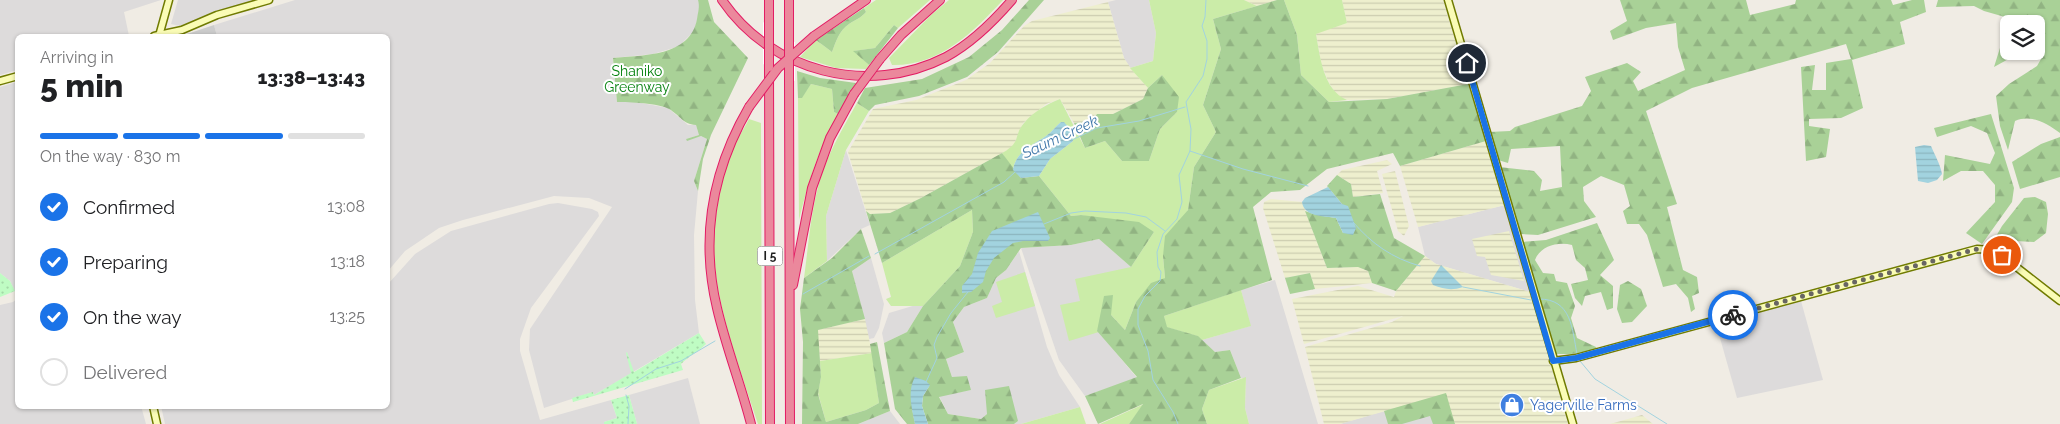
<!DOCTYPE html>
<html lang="en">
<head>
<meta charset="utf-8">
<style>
  body { margin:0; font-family:Raleway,sans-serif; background:#f6f6f6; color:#202124; height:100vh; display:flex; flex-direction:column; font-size:19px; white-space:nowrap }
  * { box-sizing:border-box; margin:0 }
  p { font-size:16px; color:#757577 }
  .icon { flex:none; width:28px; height:28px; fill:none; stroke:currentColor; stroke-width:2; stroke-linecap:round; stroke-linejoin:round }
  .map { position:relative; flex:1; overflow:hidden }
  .side { position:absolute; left:15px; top:34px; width:375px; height:375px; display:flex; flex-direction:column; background:#fff; border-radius:8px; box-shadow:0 1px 4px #0004 }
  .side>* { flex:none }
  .buttons { position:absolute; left:2000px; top:15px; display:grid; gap:10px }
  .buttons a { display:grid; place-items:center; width:45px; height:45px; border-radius:8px; background:#fff; box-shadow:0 1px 4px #0004; font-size:25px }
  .pin { position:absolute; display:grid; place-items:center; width:42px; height:42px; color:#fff; margin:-21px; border:2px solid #fff; border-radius:50%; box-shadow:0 1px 5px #0007 }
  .courier { position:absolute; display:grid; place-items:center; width:50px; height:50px; margin:-25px; border:4px solid #1a73e8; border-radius:50%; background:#fff; color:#222; box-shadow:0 1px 6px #0007 }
  .overview em { font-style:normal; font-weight:800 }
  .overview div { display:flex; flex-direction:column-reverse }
  .overview { display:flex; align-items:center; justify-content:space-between; height:85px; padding:0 25px }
  h1 { font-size:32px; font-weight:800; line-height:38px }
  .bar { display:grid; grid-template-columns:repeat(4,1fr); gap:8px 5px; align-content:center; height:60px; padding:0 25px }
  .bar i { height:6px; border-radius:4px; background:#e0e0e0 }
  .bar .selected { background:#1a73e8 }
  .bar p { grid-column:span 4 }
  ol { padding:0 25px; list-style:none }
  li { display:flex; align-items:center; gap:15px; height:55px }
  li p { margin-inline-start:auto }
  li .icon { padding:5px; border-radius:50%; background:#1a73e8; color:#fff; stroke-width:4 }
  li:last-child { color:#757577 }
  li i { width:28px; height:28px; border:2px solid #e0e0e0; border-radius:50% }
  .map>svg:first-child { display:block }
</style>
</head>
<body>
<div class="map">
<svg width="2060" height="424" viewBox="0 0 2060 424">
  <defs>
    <pattern id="farmland-rules" width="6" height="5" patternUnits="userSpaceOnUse" patternTransform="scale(1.25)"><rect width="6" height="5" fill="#eeefce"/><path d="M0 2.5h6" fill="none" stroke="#ccccb0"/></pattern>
    <pattern id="forest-firs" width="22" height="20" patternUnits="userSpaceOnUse" patternTransform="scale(1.25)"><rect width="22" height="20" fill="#a9d197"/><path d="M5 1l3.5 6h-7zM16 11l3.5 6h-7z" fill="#91b382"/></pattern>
    <pattern id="park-dots" width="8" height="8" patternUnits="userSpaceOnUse" patternTransform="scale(1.25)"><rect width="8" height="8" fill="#bffcc3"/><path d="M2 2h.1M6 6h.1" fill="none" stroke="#a4d8a7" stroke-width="1.8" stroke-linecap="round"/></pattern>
    <pattern id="water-rules" width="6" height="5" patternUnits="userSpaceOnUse" patternTransform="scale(1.25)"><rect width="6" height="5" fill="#a2d3df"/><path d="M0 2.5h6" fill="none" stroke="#8bb5bf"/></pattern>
  </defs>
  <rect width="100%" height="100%" fill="#f0ece4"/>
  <g fill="#dddbdb">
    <polygon points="0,0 161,0 124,12 129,36 18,36 17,70 0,75"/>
    <polygon points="178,0 258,0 210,14 180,26 171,24"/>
    <polygon points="295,0 698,0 700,5 695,30 682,43 677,47 653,54 613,58 617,102 631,101 668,108 688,125 696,125 699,135 686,139 687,140 701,136 707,139 694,181 698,191 694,235 695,300 699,333 633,372 627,352 632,373 594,395 593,392 544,408 529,350 530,329 612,207 589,198 554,196 463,220 439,228 405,251 388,271 388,36 217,36 214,25"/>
    <polygon points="1116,0 1149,0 1156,33 1153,61 1130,68 1124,58 1108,2"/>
    <polygon points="17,82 18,288 15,291 10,281 0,273 0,87"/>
    <polygon points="846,150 870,225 861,229 827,261 826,216"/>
    <polygon points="558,203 592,209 598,212 599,216 531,308 520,339 520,351 540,420 611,400 617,418 604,422 604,424 165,424 161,406 388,406 388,284 415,254 451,231 549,204"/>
    <polygon points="1505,205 1530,292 1436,264 1425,256 1418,227"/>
    <polygon points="1099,239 1131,267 1136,260 1151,283 1097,330 1137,378 1085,396 1059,360 1021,248 1071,245"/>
    <polygon points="1019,251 1047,347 1059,375 1080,407 1021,424 1014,424 1018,421 987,414 981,419 948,414 939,396 971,390 952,377 946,359 964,352 953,322 964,307 987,298 996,278 1006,270"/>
    <polygon points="871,258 884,304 879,328 874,338 869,339 852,271"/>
    <polygon points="1275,280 1318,424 1249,424 1245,408 1246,378 1241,378 1230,350 1215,352 1202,340 1250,326 1241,290"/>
    <polygon points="17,299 18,406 141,406 146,424 0,424 0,305 13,302"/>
    <polygon points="1801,301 1823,380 1737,398 1716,324"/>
    <polygon points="916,305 923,306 907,332 884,343 882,333 889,313"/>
    <polygon points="688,378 700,424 637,424 629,395"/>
    <polygon points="1446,393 1455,424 1340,424 1384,411"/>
    <polygon points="890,411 900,424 858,424"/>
  </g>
  <polygon fill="#ccc" points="214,25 217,36 181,36"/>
  <g fill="url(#farmland-rules)">
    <polygon points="1244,0 1277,0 1257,6"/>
    <polygon points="1342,0 1443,0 1468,84 1387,99 1347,100 1338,97 1328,81 1321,63 1316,33 1347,23"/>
    <polygon points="1108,2 1124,58 1132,70 1148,88 1143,99 1113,114 1097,114 1091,122 1074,123 1060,99 1046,104 1023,123 1013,147 921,198 890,213 870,214 866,211 848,152 873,109 916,100 966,80 990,63 1024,26 1032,21"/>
    <polygon points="1486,141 1505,205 1418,227 1400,166"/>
    <polygon points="1387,160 1392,164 1377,171 1383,193 1353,197 1351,184 1337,175 1342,170"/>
    <polygon points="1395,171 1409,226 1404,236 1398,231 1382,174"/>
    <polygon points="1271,199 1302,202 1327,268 1358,267 1368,271 1372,283 1315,289 1310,273 1285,278 1263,208 1264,202"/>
    <polygon points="1509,231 1524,281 1491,275 1485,257 1477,256 1472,239"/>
    <polygon points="1425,256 1436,264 1530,292 1568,424 1455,424 1445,394 1340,424 1324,424 1305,347 1392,322 1403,316 1304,344 1292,299 1358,286 1394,297 1396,291"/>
    <polygon points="865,319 872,353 820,361 817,330"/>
    <polygon points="1642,415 1653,424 1610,424"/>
  </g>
  <g fill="#cbeca8">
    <path d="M876,0H930L898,28L894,25L875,48L854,51L869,65L866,69L836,68L800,57L816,40L832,52C836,41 839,31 849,24C855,20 861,18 866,12L864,8Z"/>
    <path d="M949,0H1003C973,32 940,66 892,65L889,58L931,15Z"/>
    <path d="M1149,0H1244L1257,6L1213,19L1221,49L1203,105L1216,132L1194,167L1188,210L1163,256L1165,278L1136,302L1125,330L1111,315L1097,330L1099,332L1069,341L1060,305L1080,301L1075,279L1131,267L1154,232L1081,215L1071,216L1039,176L1050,159L1073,141L1061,122C1056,126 1052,132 1046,136C1032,146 1016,151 1013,170L1002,153C1022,142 1013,136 1024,123C1033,112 1047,104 1060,99L1085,148L1105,141L1122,161H1149L1160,129L1177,112L1162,75L1148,88L1130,68L1153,61L1156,33Z"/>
    <path d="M1284,0H1342L1347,23L1316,34C1320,56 1323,90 1347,100L1329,102L1301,75L1297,35Z"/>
    <path d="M811,84L832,89L834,112L838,114C819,148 808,182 799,220L798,98L802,97Z"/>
    <path d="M857,103L869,111L846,150L826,216L827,261L804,278C809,242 811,203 824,168C833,145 845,124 857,103Z"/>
    <path d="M749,119L761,123L762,424H758C742,374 720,318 715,266C711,230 719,190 730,156C734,143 743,131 749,119Z"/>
    <polygon points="972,210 973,232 960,266 923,306 891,306 886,299 891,297 882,263"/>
    <polygon points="1025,272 1035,306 996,318 992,306 1002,302 996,282"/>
    <polygon points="1241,290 1251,326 1202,340 1197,336 1166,327 1164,316"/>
    <polygon points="872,353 879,403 866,410 826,422 818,393 821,377 820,361"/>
    <polygon points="1246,377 1245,408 1249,424 1207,424 1202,409 1209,390"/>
    <polygon points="1144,404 1129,424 1100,424"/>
    <polygon points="1080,407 1086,424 1021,424"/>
  </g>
  <g fill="url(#forest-firs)">
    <path d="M698,0H708L714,22L748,58L711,135L703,159L698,191L694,181L707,139L701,136L687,141L686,139L699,135L696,125C682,124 681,116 669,109C659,103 629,102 617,102L613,58C643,55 690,57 697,19C698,12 700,7 698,0Z"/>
    <polygon points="1029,0 1044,0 998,52 967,77 919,96 875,105 869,111 857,103 865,88 922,79 969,57 1002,30"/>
    <polygon points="1277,0 1284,0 1297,35 1301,75 1329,102 1387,99 1468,84 1486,141 1400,166 1393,153 1327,169 1300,190 1271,192 1253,207 1272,280 1164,316 1167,327 1198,336 1215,352 1230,350 1241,378 1209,390 1202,409 1207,424 1129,424 1143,404 1098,424 1085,396 1137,377 1097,331 1104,296 1113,295 1111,315 1125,330 1136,302 1151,283 1165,278 1163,256 1165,236 1188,210 1194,167 1216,132 1203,105 1221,49 1213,19"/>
    <polygon points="1620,0 1746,0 1750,15 1795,4 1796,0 1891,0 1893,5 1912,0 1924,0 1926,12 1900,22 1905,44 1852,60 1863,108 1841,118 1809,119 1809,126 1830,129 1826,157 1806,161 1801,67 1815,65 1812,90 1826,90 1826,63 1851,59 1846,44 1692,88 1646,111 1677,204 1667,207 1683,270 1697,277 1699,293 1692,296 1695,309 1691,312 1688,298 1676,284 1663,287 1647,235 1639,224 1627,224 1623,211 1630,206 1624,185 1601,176 1583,187 1584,201 1596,217 1538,235 1520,234 1499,167 1534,171 1542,180 1540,191 1562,187 1560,146 1511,149 1508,163 1498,160 1489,132 1510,131 1515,127 1582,106 1591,91 1585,77 1627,63 1641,72 1633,81 1638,91 1685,70 1678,47 1676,23 1646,28 1613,40 1610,31 1627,21"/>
    <path d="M1938,0H2060V133C2047,123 2031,114 2015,121L2008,150L2000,126L1996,96L2009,84L2037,66L2041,59L2036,51V24H2009V51H2023L1994,67L2005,32V17L1984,11L1974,6L1936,7Z"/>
    <path d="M864,8L866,12C861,18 855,20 849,24C839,31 836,41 832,52L816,40Z"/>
    <polygon points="894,25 898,28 869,65 853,51 875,48"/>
    <polygon points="797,71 820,78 856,83 838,114 834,112 832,89 811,84 802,98 798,98"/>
    <polygon points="1162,75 1179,97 1177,112 1160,129 1149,161 1122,161 1105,141 1085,148 1074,123 1091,122 1097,114 1113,114 1143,99 1148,88"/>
    <polygon points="1991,114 2014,188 2012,202 1982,244 1966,233 1995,202 1995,185 1983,171 1961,171 1943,181 1945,155 1990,164 1995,153 1987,133 1971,126 1937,137 1934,128"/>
    <polygon points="2060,137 2060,177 2020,189 2012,162 2041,144"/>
    <polygon points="1002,153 1021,178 1039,176 1071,216 1081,215 1139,222 1154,232 1131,267 1099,239 1071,245 1021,248 1006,270 996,278 987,298 964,307 953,322 964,352 946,359 952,377 967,376 971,390 939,397 948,414 981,419 987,414 985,390 1009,386 1018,421 1014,424 928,424 922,406 923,396 930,385 912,408 915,424 907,424 895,409 884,343 907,332 923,306 960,266 973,232 972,210 882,263 866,211 870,214 890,213 921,198"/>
    <polygon points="1337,175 1351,184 1353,197 1380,194 1394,238 1425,256 1396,291 1372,283 1368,271 1358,267 1327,268 1305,211 1317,215 1336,218 1343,233 1342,204 1327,186"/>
    <polygon points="2035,197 2046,202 2048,214 2046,233 2034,242 2015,241 2003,248 1991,245 2002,226 2024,198"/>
    <path d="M1597,223L1614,260L1600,275L1613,286V308L1607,310L1601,292L1585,296L1582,306L1575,298L1571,284L1588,280L1585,268L1576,260L1572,245C1558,241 1540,246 1535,260L1543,273L1554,274L1556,281L1567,283L1575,306L1571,318L1577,338L1596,347L1597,350L1571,354H1554L1522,242L1546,240Z"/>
    <polygon points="861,229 871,258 852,271 865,319 818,330 821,377 818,394 826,422 866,410 879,403 870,344 877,342 890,411 858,424 802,424 803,342 800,309 804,278 832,258"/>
    <polygon points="1310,273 1315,289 1290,294 1285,278"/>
    <polygon points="1628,281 1641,289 1647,306 1632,322 1622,323 1617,309 1620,285"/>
    <polygon points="1446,393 1455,424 1433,424 1430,416 1402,424 1388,424 1384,411"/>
  </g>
  <g fill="url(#park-dots)">
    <polygon points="0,273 10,281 15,291 0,297"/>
    <path d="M699,333L706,344C698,352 689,356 681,364L683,370L573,402L572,398L593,392L594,395L631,373L626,353L627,352L634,372Z"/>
    <polygon points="629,395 637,424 604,424 604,422 617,418 611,400"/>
  </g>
  <g fill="url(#water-rules)">
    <path d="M1061,122H1064L1070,129L1073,141L1050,159L1039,176L1021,178L1013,170C1016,151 1032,146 1046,136C1052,132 1056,126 1061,122Z"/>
    <path d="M1924,145L1931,146C1935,156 1940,163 1942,174L1937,180L1928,183L1918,181L1915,147Z"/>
    <path d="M1328,187L1342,204L1348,206L1356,228L1353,235L1343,233L1336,218C1324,216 1304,217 1302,202L1305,198Z"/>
    <polygon points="1038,212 1050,238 1048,241 1023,241 1013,243 994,258 986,271 983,282 971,292 962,293 962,286 972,274 978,253 992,231"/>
    <path d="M1441,265L1463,287C1451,291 1444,289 1433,285L1431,281Z"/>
    <path d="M915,377L926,381L930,385L923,396L922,406L928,424H915C912,409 907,391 915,377Z"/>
  </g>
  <polygon fill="#fff" points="763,22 773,29 774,66 785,55 785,37 795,42 795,46 811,33 816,39 795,57 795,81 785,76 784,67 768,85 752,109 745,104 772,69 763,64"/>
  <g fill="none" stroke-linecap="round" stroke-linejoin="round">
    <g stroke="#a2d3df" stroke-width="1">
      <polyline points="1072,140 1097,128 1139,121 1185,107"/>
      <polyline points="1190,151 1243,169 1308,186"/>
      <path d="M1353,222C1372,244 1392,258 1420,266"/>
      <polyline points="1044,224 1071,213 1085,211 1126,213 1146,217 1165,231"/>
      <polyline points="875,254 1004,182 1015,172"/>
      <polyline points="1463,287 1531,300"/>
      <polyline points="803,294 869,256"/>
      <path d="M1539,299C1572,299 1572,329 1577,354"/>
      <polyline points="1580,361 1595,379 1667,424"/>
      <polyline points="926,382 937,358 934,345 937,337 951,313 968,292"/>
      <polyline points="625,389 656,369 681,361 715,341"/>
      <polyline points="626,395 629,406 628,424"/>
      <polyline points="1178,424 1173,412 1153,380 1148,351 1138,325 1138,309 1145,296 1160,281 1161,272 1158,267 1157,252 1163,234 1177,219 1182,202 1179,175 1190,151 1191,129 1186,102 1203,76 1207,59 1207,41 1202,26 1205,17 1206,0"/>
    </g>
    <g stroke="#707b00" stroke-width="9">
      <g id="secondary">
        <polyline points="1448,0 1573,424"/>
        <polyline points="154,36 182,30 217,15 269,0"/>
        <polyline points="159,36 169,0"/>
        <polyline points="0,81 18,76"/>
        <polyline points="1553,361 1576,358 1977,249 1991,250 2001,255 2060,301"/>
        <polyline points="153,406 157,424"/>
      </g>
    </g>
    <g stroke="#e31c64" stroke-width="10">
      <g id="highway">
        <path d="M722,0C771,72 868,97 946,57C972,43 993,22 1012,0"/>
        <polyline points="769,0 769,26"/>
        <polyline points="789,0 789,39"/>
        <polyline points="814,36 866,0"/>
        <polyline points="880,59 901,35 940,0"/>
        <polyline points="769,67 770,424"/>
        <polyline points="789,78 790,424"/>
        <path d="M749,107C713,169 700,237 717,308C726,347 741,385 751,424"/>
        <polyline points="793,285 812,188 830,138 854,94"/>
      </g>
    </g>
    <use href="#secondary" stroke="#fafcb6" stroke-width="6"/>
    <use href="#highway" stroke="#eb889c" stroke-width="8"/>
    <g stroke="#e31c64" stroke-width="10" stroke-linecap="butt">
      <g id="highway-bridge">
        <polyline points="769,26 769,67"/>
        <polyline points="789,78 789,39"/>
        <polyline points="854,94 880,59"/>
        <polyline points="749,107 778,68 814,36"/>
      </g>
    </g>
    <use href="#highway-bridge" stroke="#eb889c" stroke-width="8"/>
  </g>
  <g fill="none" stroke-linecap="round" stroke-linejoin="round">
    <polyline stroke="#686663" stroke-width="5" stroke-dasharray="0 9" points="1733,315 1977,249 1991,250 2002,255"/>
    <polyline stroke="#1a73e8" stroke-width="6" points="1467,63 1553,361 1576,358 1733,315"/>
  </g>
  <defs>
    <g id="shop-disc" transform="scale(1.25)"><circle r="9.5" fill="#3f7fe0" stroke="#fff"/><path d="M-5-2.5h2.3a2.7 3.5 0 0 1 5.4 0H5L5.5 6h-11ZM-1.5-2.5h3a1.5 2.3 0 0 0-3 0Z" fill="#fff"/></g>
  </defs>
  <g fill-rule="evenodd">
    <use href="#shop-disc" x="1512" y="405"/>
  </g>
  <g text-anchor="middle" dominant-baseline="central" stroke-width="4" stroke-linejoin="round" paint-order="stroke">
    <rect fill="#fff" stroke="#626262" stroke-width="1" x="757.5" y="246.5" width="25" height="19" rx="4"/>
    <g font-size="12" font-weight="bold" fill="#1e1e1e">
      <text x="770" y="256">I 5</text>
    </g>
    <g font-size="14" fill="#06820f" stroke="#fff">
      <text x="637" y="71">Shaniko<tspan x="637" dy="16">Greenway</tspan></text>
    </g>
    <g font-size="14" fill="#366cbe" stroke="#fff" text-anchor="start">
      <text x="1530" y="405">Yagerville Farms</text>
    </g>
    <g font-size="15" font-style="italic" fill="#4379ab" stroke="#fff">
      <text transform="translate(1060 137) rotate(-25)">Saum Creek</text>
    </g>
  </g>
</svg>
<div class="buttons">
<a><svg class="icon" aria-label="layers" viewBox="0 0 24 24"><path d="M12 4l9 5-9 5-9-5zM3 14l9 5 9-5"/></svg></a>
</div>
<div class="pin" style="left:2002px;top:255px;background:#ea580c"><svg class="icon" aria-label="bag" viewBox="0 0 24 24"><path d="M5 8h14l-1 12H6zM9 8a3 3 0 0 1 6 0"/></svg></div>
<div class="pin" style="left:1467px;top:63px;background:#1f2937"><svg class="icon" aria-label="home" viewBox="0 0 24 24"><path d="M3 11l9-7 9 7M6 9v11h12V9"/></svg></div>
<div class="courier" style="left:1733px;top:315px"><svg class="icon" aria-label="bike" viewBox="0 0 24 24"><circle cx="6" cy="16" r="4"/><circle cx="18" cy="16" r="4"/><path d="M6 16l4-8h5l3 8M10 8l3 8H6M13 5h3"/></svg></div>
<section class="side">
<div class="overview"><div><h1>5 min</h1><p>Arriving in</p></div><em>13:38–13:43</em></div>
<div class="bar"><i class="selected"></i><i class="selected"></i><i class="selected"></i><i></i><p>On the way · 830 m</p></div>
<ol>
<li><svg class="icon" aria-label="check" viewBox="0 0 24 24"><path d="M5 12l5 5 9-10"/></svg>Confirmed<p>13:08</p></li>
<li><svg class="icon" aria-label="check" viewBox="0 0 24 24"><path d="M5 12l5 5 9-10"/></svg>Preparing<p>13:18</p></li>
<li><svg class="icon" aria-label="check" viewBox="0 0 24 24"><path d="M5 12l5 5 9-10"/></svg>On the way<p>13:25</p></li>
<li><i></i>Delivered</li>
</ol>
</section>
</div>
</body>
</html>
